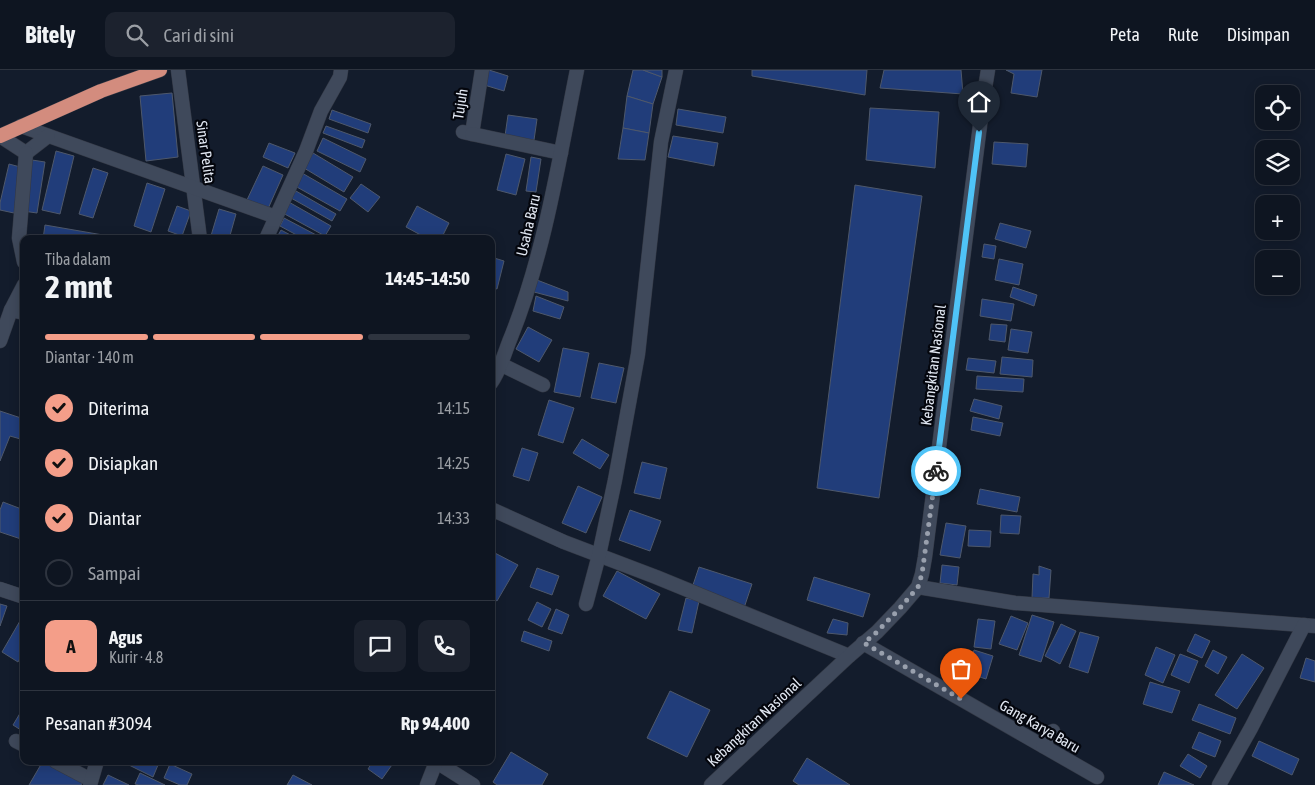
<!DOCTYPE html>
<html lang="id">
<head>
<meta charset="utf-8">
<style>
  body { margin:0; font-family:"Asap Condensed",sans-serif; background:#1c222e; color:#f1f3f6; height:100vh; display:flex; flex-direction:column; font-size:19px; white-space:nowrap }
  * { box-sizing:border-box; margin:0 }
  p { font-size:16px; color:#9b9fa5 }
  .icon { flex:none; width:28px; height:28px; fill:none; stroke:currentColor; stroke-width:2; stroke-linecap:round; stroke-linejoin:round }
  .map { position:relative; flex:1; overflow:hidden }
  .sheet { position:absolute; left:20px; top:165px; width:475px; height:530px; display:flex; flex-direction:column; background:#0e1521; border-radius:10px; box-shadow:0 2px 12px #0003,0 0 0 1px #2e343f }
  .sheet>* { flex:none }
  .buttons { position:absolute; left:1255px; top:15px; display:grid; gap:10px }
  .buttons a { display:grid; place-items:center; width:45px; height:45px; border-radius:10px; background:#0e1521; box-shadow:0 2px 12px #0003,0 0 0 1px #2e343f; font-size:25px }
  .pin { position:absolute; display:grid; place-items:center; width:42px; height:42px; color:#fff; margin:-51px -21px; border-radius:50% 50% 50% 0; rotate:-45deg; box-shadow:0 0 5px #0007 }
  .pin .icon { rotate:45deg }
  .courier { position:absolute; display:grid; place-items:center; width:50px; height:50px; margin:-25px; border:4px solid #4fc3f7; border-radius:50%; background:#fff; color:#222; box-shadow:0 1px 6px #0007 }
  .summary em { font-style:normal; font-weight:700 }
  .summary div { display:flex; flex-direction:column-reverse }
  .summary { display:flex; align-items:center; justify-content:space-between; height:85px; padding:0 25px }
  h1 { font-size:32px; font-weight:700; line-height:38px }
  .bar { display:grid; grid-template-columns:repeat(4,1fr); gap:8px 5px; align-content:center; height:60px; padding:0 25px }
  .bar i { height:6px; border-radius:4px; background:#2e343f }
  .bar .active { background:#f49e89 }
  .bar p { grid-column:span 4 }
  .line { display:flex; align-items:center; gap:12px; padding:0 25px; border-top:1px solid #2e343f }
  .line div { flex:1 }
  .round { display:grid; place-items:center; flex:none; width:52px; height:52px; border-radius:10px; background:#1c222e }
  ol { padding:0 25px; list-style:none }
  li { display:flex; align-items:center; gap:15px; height:55px }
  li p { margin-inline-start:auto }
  li .icon { padding:5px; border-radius:50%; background:#f49e89; color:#111; stroke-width:4 }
  li:last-child { color:#9b9fa5 }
  li i { width:28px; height:28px; border:2px solid #2e343f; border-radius:50% }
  header { display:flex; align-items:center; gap:30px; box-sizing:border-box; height:70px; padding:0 25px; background:#0e1521; border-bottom:1px solid #2e343f }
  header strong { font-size:24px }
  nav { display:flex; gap:28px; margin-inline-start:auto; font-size:18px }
  .search { width:350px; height:45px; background:#1c222e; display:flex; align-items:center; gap:12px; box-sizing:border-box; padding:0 18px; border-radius:10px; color:#9b9fa5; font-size:19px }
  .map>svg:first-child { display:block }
</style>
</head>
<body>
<header>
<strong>Bitely</strong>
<div class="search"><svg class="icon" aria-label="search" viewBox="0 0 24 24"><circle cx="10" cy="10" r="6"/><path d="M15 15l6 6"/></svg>Cari di sini</div>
<nav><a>Peta</a><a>Rute</a><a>Disimpan</a></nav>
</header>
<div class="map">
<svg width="1315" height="715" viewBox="0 0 1315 715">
  <rect width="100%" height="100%" fill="#131c2c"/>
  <g fill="#213d7a" stroke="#4e586b">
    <polygon points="489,0 508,6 504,21 481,14"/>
    <polygon points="633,0 643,0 662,7 653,34 627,26"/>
    <polygon points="643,0 662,0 662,7"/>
    <polygon points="752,0 867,0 865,25 752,6"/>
    <polygon points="884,0 961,0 963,24 880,18"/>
    <polygon points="1006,0 1042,0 1037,27 1011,23 1014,4"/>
    <polygon points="172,23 178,87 146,91 140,26"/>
    <polygon points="627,26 653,34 649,63 623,58"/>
    <polygon points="870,38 939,42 935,98 866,90"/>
    <polygon points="678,39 726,47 723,63 676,55"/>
    <polygon points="332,40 371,54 368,63 329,49"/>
    <polygon points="508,45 537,49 534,70 505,66"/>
    <polygon points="326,56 365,70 362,78 323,63"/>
    <polygon points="623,58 649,63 645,90 618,89"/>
    <polygon points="673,66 718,73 714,96 668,87"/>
    <polygon points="323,68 366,89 360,102 317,81"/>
    <polygon points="994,72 1028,74 1026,97 992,94"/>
    <polygon points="269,73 295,83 288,98 263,87"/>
    <polygon points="56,81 74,86 60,144 42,140"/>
    <polygon points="313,83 353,107 344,122 304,98"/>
    <polygon points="506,84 525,89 516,125 497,120"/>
    <polygon points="531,87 541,89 536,122 526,121"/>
    <polygon points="32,90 45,92 37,143 23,141"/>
    <polygon points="9,94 24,98 14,143 0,140 0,133"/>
    <polygon points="263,96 283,105 267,141 246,132"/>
    <polygon points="93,98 108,103 93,148 79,144"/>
    <polygon points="302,103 347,129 340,141 295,116"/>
    <polygon points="147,113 165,119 151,162 134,156"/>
    <polygon points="361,114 380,127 368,142 350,128"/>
    <polygon points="855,115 922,126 879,428 817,418"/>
    <polygon points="296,121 336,144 332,151 291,128"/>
    <polygon points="287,131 331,156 325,166 281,142"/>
    <polygon points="177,136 191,141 182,166 168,161"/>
    <polygon points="417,136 449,153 441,169 428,169 406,157"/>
    <polygon points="219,139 236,144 229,169 210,169"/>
    <polygon points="284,148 320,167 319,169 304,169 280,156"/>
    <polygon points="1000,153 1031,161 1026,178 995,169"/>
    <polygon points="45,155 103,165 102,169 43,169"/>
    <polygon points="281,160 298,169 276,169"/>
    <polygon points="984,174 996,176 994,189 982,187"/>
    <polygon points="491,187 504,191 497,219 491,217"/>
    <polygon points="999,189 1023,194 1019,215 995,210"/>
    <polygon points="537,210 568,222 568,231 534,222"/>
    <polygon points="1013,217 1037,225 1034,236 1010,227"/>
    <polygon points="536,226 564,237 560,249 533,241"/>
    <polygon points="982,229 1014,234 1011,251 980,246"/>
    <polygon points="991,254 1007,255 1005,272 989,270"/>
    <polygon points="528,257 552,270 539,292 516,279"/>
    <polygon points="1011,259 1032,262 1028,283 1008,280"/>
    <polygon points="563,278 589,283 580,327 554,322"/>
    <polygon points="1002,287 1033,290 1032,307 1000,304"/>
    <polygon points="968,288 996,291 994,303 966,300"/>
    <polygon points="599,293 624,298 616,333 591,328"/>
    <polygon points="977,306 1024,309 1023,322 976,319"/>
    <polygon points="974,329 1002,336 999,349 970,341"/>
    <polygon points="549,330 574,338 563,373 538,365"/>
    <polygon points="0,341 24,349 24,370 10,366 0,391"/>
    <polygon points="973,347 1003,353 1000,366 971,360"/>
    <polygon points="582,369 609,385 600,399 573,383"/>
    <polygon points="522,378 538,383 529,411 513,406"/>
    <polygon points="642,392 667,398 660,429 634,423"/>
    <polygon points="578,416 602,427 586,463 562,453"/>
    <polygon points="980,419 1020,427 1017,442 977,434"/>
    <polygon points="3,432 24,440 24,470 0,462 0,440"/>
    <polygon points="630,440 661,451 650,481 619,470"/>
    <polygon points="1001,445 1021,446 1019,464 1000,463"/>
    <polygon points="946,453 966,456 960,488 940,485"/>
    <polygon points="969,460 991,461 990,477 968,476"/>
    <polygon points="491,481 518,495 497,531 491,527"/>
    <polygon points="942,495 959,497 957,515 940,513"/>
    <polygon points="1039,496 1051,500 1049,528 1032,528 1033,504 1039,505"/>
    <polygon points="699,497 752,514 744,538 691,521"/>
    <polygon points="537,498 559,506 552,525 530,517"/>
    <polygon points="617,501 660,524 646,549 603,526"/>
    <polygon points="814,507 870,524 863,547 807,530"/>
    <polygon points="686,528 699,531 692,563 678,560"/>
    <polygon points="537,532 551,539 542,557 528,550"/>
    <polygon points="0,534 7,536 0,556"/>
    <polygon points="556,539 569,545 562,564 548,559"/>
    <polygon points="24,544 24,581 18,592 2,582"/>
    <polygon points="1032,545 1054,552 1041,592 1019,585"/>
    <polygon points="1011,546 1028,553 1017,580 999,574"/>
    <polygon points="833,549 848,553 847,565 827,563"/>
    <polygon points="978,549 995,551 991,579 974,577"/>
    <polygon points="1061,554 1076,561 1060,594 1045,586"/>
    <polygon points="524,561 552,571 549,581 521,571"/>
    <polygon points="1080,562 1099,567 1088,603 1069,597"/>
    <polygon points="1195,564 1210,571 1202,588 1187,581"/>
    <polygon points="1156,577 1175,585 1163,613 1145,605"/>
    <polygon points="974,580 993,586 986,609 967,603"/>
    <polygon points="1213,580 1227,587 1218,604 1205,596"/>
    <polygon points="1180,584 1198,591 1189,613 1171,605"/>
    <polygon points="1242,584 1264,598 1237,639 1215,625"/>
    <polygon points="1306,588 1315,591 1315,612 1300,608"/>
    <polygon points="1150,612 1180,621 1172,643 1143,634"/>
    <polygon points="670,621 710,640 687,687 647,668"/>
    <polygon points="1199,634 1236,648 1230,664 1192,650"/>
    <polygon points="22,640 24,641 24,662 13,655"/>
    <polygon points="1199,662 1221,671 1215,687 1192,678"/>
    <polygon points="1259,671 1299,689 1292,705 1252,686"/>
    <polygon points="511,682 548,704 542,715 497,715 493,712"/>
    <polygon points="1188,684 1207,696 1200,708 1180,696"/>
    <polygon points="807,688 850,715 799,715 793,711"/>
    <polygon points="43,691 48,691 83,712 81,715 29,715"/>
    <polygon points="121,691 151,691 158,695 153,707"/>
    <polygon points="373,691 392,691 394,692 382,709 368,699"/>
    <polygon points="170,694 192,704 187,715 180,715 164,708"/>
    <polygon points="1164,702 1194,715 1158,715"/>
    <polygon points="140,703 165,715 139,715 135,714"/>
    <polygon points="108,705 129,715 103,715"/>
    <polygon points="293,705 312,715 287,715"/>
  </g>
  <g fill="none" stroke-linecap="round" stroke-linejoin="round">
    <g stroke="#333844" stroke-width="15">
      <g id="minor">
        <polyline points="178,0 200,169"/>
        <polyline points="21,56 276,147"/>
        <polyline points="463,62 472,64 482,0"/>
        <polyline points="472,64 561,83"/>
        <polyline points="0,66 26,83"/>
        <polyline points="26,83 48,66"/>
        <polyline points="266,169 306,81 321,41 340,7 341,0"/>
        <polyline points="24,192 19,168 26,83"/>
        <polyline points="11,240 24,243"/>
        <polyline points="0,271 11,240 24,215"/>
        <polyline points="500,294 543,315"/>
        <path d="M491,313C500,301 505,281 511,267C545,182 559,90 577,0"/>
        <polyline points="491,439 564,472 656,507 849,586"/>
        <polyline points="918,517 1015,533 1315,556"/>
        <polyline points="0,519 24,527"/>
        <polyline points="586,534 599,485 615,410 638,284 661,72 676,0"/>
        <polyline points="863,573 1097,707"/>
        <polyline points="16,671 24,675"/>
        <polyline points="1043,676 1053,661"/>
        <polyline points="55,691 91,710"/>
        <polyline points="435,691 473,715"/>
        <polyline points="90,715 97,691"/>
        <polyline points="427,715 436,692"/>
        <polyline points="711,715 849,586 877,562 900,538 918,517 922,504 925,487 984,24 988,0"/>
        <polyline points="1219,715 1251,658 1304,555"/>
      </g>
    </g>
    <g stroke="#333844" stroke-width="15">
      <polyline id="trunk" points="0,66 101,21 160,0"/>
    </g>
    <use href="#minor" stroke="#3f495b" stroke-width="14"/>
    <use href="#trunk" stroke="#d38c7e" stroke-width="14"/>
  </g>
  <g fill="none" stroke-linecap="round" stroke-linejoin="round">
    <polyline stroke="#99a0ad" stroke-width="5" stroke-dasharray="0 9" points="936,401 922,504 918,517 900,538 877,562 864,573 961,629"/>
    <polyline stroke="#4fc3f7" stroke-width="6" points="936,401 979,62"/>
  </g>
  <g text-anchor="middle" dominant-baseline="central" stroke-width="4.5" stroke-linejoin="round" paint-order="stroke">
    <g font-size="15" fill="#e1e7f2" stroke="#04060d">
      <text transform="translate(460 34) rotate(-81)">Tujuh</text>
      <text transform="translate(206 82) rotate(82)">Sinar Pelita</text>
      <text transform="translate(528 155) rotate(-77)">Usaha Baru</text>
      <text transform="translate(933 295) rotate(-83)">Kebangkitan Nasional</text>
      <text transform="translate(754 652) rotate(-43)">Kebangkitan Nasional</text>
      <text transform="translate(1040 656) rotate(30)">Gang Karya Baru</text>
    </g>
  </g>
</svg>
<div class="buttons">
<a><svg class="icon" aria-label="locate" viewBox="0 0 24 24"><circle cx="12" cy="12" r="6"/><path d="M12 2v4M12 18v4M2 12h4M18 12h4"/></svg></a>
<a><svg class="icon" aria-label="layers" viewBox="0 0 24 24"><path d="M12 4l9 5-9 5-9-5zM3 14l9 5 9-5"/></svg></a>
<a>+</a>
<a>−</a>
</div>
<div class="pin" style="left:961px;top:629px;background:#ea580c"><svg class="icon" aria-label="bag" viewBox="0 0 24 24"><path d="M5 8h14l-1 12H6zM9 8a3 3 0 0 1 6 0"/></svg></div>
<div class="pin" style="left:979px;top:62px;background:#1f2937"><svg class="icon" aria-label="home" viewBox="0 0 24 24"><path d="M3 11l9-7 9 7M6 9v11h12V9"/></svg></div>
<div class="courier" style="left:936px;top:401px"><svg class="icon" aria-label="bike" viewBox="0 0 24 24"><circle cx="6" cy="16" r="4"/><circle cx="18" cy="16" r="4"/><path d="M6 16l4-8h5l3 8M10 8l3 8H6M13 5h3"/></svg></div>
<section class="sheet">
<div class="summary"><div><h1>2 mnt</h1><p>Tiba dalam</p></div><em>14:45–14:50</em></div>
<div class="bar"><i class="active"></i><i class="active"></i><i class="active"></i><i></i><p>Diantar · 140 m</p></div>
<ol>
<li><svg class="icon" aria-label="check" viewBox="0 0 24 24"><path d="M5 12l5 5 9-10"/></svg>Diterima<p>14:15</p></li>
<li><svg class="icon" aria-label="check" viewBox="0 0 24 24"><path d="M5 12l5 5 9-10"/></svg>Disiapkan<p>14:25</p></li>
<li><svg class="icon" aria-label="check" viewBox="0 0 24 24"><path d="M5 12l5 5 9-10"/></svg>Diantar<p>14:33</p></li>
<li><i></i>Sampai</li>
</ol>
<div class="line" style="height:90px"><b class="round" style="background:#f49e89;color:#111">A</b><div><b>Agus</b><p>Kurir · 4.8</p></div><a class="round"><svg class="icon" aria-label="chat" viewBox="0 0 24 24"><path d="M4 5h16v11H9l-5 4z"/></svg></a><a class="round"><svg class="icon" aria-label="phone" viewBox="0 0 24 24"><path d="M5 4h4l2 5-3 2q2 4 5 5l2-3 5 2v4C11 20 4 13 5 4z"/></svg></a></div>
<div class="line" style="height:65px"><div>Pesanan #3094</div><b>Rp 94,400</b></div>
</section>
</div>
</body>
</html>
